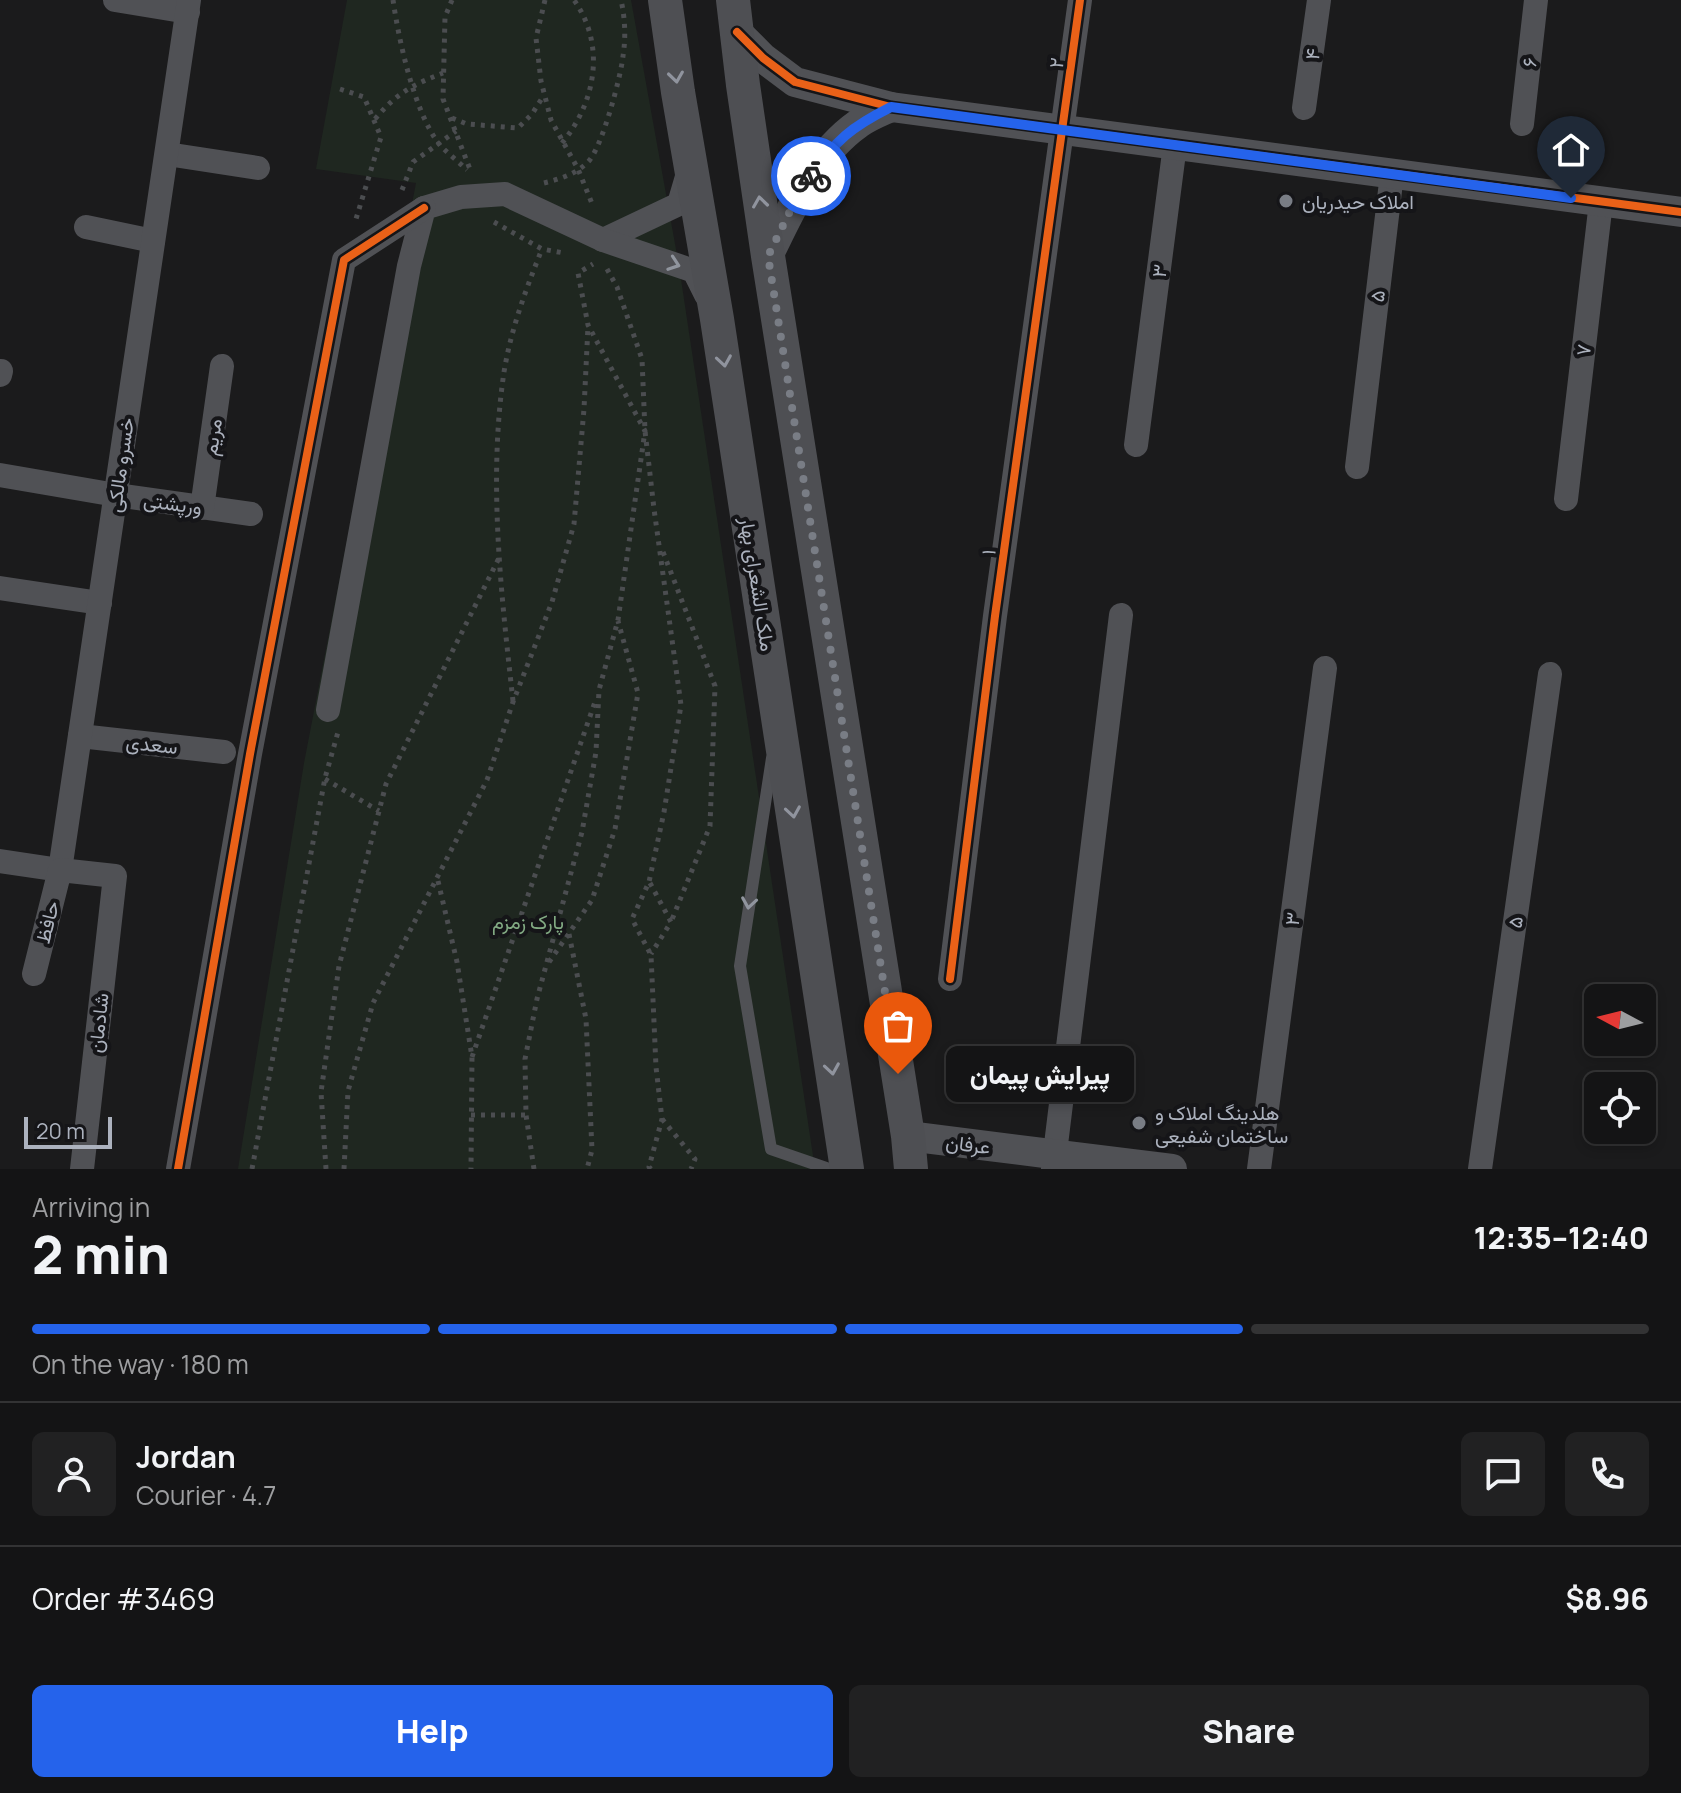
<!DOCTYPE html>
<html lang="en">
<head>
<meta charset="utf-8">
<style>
  body { margin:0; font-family:Manrope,Vazirmatn,sans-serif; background:#212122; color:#f1f3f6; height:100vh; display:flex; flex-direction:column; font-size:30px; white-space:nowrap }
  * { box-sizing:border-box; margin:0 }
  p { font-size:26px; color:#9d9ea0 }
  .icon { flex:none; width:44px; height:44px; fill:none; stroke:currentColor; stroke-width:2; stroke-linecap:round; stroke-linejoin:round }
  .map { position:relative; height:1169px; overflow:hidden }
  .drawer { display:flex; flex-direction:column; background:#141415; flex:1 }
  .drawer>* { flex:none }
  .needle { width:52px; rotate:277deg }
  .buttons { position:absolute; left:1584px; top:984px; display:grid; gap:16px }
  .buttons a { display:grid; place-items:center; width:72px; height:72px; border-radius:12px; background:#141415; box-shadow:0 4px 12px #0003,0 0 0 2px #333334; font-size:40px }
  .scale { position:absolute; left:24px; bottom:20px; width:88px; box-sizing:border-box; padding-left:8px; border:4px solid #acb2be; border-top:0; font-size:22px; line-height:28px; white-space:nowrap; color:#acb2be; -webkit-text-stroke:6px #151518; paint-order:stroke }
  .pin { position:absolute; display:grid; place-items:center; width:68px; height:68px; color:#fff; margin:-82px -34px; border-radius:50% 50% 50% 0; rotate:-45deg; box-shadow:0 0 8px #0007 }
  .pin .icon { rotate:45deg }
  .courier { position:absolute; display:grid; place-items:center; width:80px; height:80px; margin:-40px; border:6px solid #2563eb; border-radius:50%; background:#fff; color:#222; box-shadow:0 2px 10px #0007 }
  .bubble { position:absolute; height:56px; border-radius:12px; background:#141415; box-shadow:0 4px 12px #0003,0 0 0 2px #333334; font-size:26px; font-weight:800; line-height:56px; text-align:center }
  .head em { font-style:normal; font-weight:800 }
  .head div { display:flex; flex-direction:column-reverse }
  .head { display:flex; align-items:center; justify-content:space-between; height:136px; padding:0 32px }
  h1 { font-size:52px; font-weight:800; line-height:60px }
  .bar { display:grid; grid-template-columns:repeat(4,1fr); gap:12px 8px; align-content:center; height:96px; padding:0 32px }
  .bar i { height:10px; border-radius:6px; background:#333334 }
  .bar .current { background:#2563eb }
  .bar p { grid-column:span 4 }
  .line { display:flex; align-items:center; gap:20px; padding:0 32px; border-top:2px solid #333334 }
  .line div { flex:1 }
  .round { display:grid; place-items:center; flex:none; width:84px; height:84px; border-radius:12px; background:#212122 }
  .cta { display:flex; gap:16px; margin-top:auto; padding:16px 32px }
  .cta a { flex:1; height:92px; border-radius:12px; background:#2563eb; color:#fff; font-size:32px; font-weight:800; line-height:92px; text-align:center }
  .cta a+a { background:#212122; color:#f1f3f6 }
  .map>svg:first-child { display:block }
</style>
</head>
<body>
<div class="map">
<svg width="1681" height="1169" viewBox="0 0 1681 1169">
  <rect width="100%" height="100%" fill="#1b1b1c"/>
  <polygon fill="#1f2720" points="347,0 631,0 679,266 815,1169 238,1169 304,763 416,183 316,169"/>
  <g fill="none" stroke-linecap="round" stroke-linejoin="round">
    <g stroke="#4b4d50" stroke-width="5" stroke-dasharray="4 6" stroke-linecap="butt">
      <path d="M393,0C399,41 414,111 439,144C447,153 458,161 467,170"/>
      <polyline points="452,0 445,17 443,99 471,172"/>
      <polyline points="545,0 536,38 541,81 551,120 578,169 593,206"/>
      <polyline points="340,89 364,97 381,137 356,219"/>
      <polyline points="452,118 467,124 518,128 532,114 544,95"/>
      <path d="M375,119C397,93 412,85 443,73"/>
      <path d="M562,143C596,102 606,45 574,0"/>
      <path d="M544,183C560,179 576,174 588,162C602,148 621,76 623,56C626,37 625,18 621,0"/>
      <polyline points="402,190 413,162 456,131"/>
      <polyline points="494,222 542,249 564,253"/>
      <polyline points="607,269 617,287 642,359 645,431 654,509 681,705 664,812 649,882 632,919 651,955 656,1067 662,1119 649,1167 651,1169"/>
      <polyline points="663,552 715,686 710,826 671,922"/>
      <path d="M513,701C501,593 488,480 504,372C511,329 526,289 542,249"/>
      <polyline points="325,779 379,811"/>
      <polyline points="438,881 457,962 472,1057 471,1169"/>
      <polyline points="650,883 671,922 651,954"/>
      <polyline points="569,934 586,1019 592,1150 587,1169"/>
      <polyline points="549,962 592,900 615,829 638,693 618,621"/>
      <polyline points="472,1057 596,699"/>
      <polyline points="471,1115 526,1115"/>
      <polyline points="662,1119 695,1159 691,1169"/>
      <polyline points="252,1169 325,778 338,732"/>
      <polyline points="326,1169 321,1092 339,966 386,784 501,554"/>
      <polyline points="344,1169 348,1091 373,1003 487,780 513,702 552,602 574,524 584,409 588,326"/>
      <polyline points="534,1169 526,1115 525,1059 537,999 582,832 596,752 599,690 618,620 645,431 588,325 578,273 593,264"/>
    </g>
    <polyline stroke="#505155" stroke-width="12" points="772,758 740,966 771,1149 829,1169"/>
    <g stroke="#505155" stroke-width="24">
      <polyline points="115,0 188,12"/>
      <polyline points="1304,108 1319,0"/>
      <polyline points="1522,124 1536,0"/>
      <polyline points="167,154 258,168"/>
      <polyline points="86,227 153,241"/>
      <polyline points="603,240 679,204 689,170"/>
      <polyline points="0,375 1,371"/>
      <polyline points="1136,445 1175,145"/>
      <polyline points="1357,467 1392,174"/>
      <polyline points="0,475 116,495 251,514"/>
      <polyline points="1566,499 1601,202"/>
      <polyline points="202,508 222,366"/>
      <polyline points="0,588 100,603"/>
      <polyline points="328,710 409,266 424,208 461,197 505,194 603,240 694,271 706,295"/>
      <polyline points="80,736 224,752"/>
      <polyline points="0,861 60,870 189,0"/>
      <polyline points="34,974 60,870 115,876 82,1169"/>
      <polyline points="950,979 995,616 1080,0"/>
      <polyline points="178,1169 250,754 344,260 424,208"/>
      <polyline points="1053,1169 1121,615"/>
      <polyline points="1259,1169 1325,668"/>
      <polyline points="1480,1169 1550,674"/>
    </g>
    <g stroke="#505155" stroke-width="30">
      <polyline points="737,32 763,58 795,82 891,107 1681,212"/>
      <path d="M768,256C791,210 814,155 858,124C867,117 880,112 891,107"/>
      <polyline points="908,1136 1172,1169"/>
    </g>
    <g stroke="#4e4f53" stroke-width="34">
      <polyline points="665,0 678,92 717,319 847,1169"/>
      <polyline points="733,0 743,85 768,256 908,1136 911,1169"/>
    </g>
    <g stroke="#151518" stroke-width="13">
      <g id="cycleway">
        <polyline points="737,32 763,58 795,82 891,107 1681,212"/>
        <polyline points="950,979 995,616 1080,0"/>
        <polyline points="178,1169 250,754 344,260 424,208"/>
      </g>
    </g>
    <use href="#cycleway" stroke="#ea6118" stroke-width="8"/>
  </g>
  <defs><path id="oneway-chevron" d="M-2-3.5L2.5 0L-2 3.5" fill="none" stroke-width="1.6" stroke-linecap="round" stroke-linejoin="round" transform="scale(2)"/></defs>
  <g stroke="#90949e">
    <use href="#oneway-chevron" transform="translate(676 77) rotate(82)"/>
    <use href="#oneway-chevron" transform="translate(760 202) rotate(-98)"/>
    <use href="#oneway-chevron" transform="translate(724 361) rotate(81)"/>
    <use href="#oneway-chevron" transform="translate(793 812) rotate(81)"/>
    <use href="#oneway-chevron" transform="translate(832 1069) rotate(81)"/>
  </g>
  <g stroke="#90959e">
    <use href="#oneway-chevron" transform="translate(674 264) rotate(19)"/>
    <use href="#oneway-chevron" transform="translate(749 903) rotate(99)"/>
  </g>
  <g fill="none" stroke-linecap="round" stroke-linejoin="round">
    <polyline stroke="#797d85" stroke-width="8" stroke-dasharray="0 14.4" points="811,176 797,197 768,256 898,1074"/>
    <path stroke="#2563eb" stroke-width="10" d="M811,176C836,140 851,127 891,107L1571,198"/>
  </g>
  <g fill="#797d85" stroke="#151518" stroke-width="3">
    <circle cx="1286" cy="201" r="8"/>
    <circle cx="1139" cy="1123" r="8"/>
  </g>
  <g text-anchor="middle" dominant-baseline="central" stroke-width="8" stroke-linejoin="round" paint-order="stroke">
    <g font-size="20" fill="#acb2be" stroke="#151518">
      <text transform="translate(1312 54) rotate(-82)">۴</text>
      <text transform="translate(1529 62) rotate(-84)">۶</text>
      <text transform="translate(1056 63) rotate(-83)">۲</text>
      <text transform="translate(1159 271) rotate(-82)">۳</text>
      <text transform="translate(1377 296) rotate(-83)">۵</text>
      <text transform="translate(1583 350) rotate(-83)">۷</text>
      <text transform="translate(212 437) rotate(-82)">مریم</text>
      <text transform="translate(120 465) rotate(-82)">خسرو مالکی</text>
      <text transform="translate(173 503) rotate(8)">ورپشتی</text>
      <text transform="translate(988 552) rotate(-82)">۱</text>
      <text transform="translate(758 584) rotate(81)">ملک الشعرای بهار</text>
      <text transform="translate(152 744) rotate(6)">سعدی</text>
      <text transform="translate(1292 919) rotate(-82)">۳</text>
      <text transform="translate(47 922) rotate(-76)">حافظ</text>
      <text transform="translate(1515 922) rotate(-82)">۵</text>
      <text transform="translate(98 1023) rotate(-84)">شادمان</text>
      <text transform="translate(968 1144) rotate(7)">عرفان</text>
    </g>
    <g font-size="20" fill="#acb2be" stroke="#151518" text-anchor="start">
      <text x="1302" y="201">املاک حیدریان</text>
      <text x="1155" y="1112">هلدینگ املاک و<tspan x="1155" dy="23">ساختمان شفیعی</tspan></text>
    </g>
    <g font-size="20" fill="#82aa83" stroke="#151518">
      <text x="528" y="921">پارک زمزم</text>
    </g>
  </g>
</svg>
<div class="buttons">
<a><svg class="needle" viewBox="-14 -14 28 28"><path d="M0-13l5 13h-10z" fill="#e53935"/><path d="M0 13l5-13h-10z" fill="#9d9ea0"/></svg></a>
<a><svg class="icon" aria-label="locate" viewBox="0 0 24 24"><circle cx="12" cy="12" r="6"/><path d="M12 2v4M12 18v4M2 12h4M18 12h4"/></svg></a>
</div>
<div class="scale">20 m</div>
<div class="pin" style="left:898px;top:1074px;background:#ea580c"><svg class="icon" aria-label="bag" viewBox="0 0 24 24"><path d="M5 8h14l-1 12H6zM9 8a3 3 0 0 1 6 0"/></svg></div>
<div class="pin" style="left:1571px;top:198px;background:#1f2937"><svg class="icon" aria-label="home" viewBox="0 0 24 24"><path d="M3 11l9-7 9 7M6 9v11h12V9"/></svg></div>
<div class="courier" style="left:811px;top:176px"><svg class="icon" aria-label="bike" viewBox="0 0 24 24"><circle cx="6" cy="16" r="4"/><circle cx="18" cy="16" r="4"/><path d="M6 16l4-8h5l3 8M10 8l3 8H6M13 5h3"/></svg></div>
<div class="bubble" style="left:946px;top:1046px;width:188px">پیرایش پیمان</div>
</div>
<section class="drawer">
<div class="head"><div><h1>2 min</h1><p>Arriving in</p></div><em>12:35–12:40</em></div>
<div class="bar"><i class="current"></i><i class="current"></i><i class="current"></i><i></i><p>On the way · 180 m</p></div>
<div class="line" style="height:144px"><a class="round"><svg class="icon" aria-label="person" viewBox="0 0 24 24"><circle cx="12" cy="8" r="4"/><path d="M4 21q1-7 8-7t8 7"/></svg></a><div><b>Jordan</b><p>Courier · 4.7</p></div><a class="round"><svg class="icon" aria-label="chat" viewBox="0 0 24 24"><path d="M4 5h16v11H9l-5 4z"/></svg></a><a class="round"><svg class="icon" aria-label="phone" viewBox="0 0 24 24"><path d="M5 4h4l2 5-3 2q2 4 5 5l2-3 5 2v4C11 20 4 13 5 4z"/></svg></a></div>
<div class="line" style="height:104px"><div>Order #3469</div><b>$8.96</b></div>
<div class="cta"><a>Help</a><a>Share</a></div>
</section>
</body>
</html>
